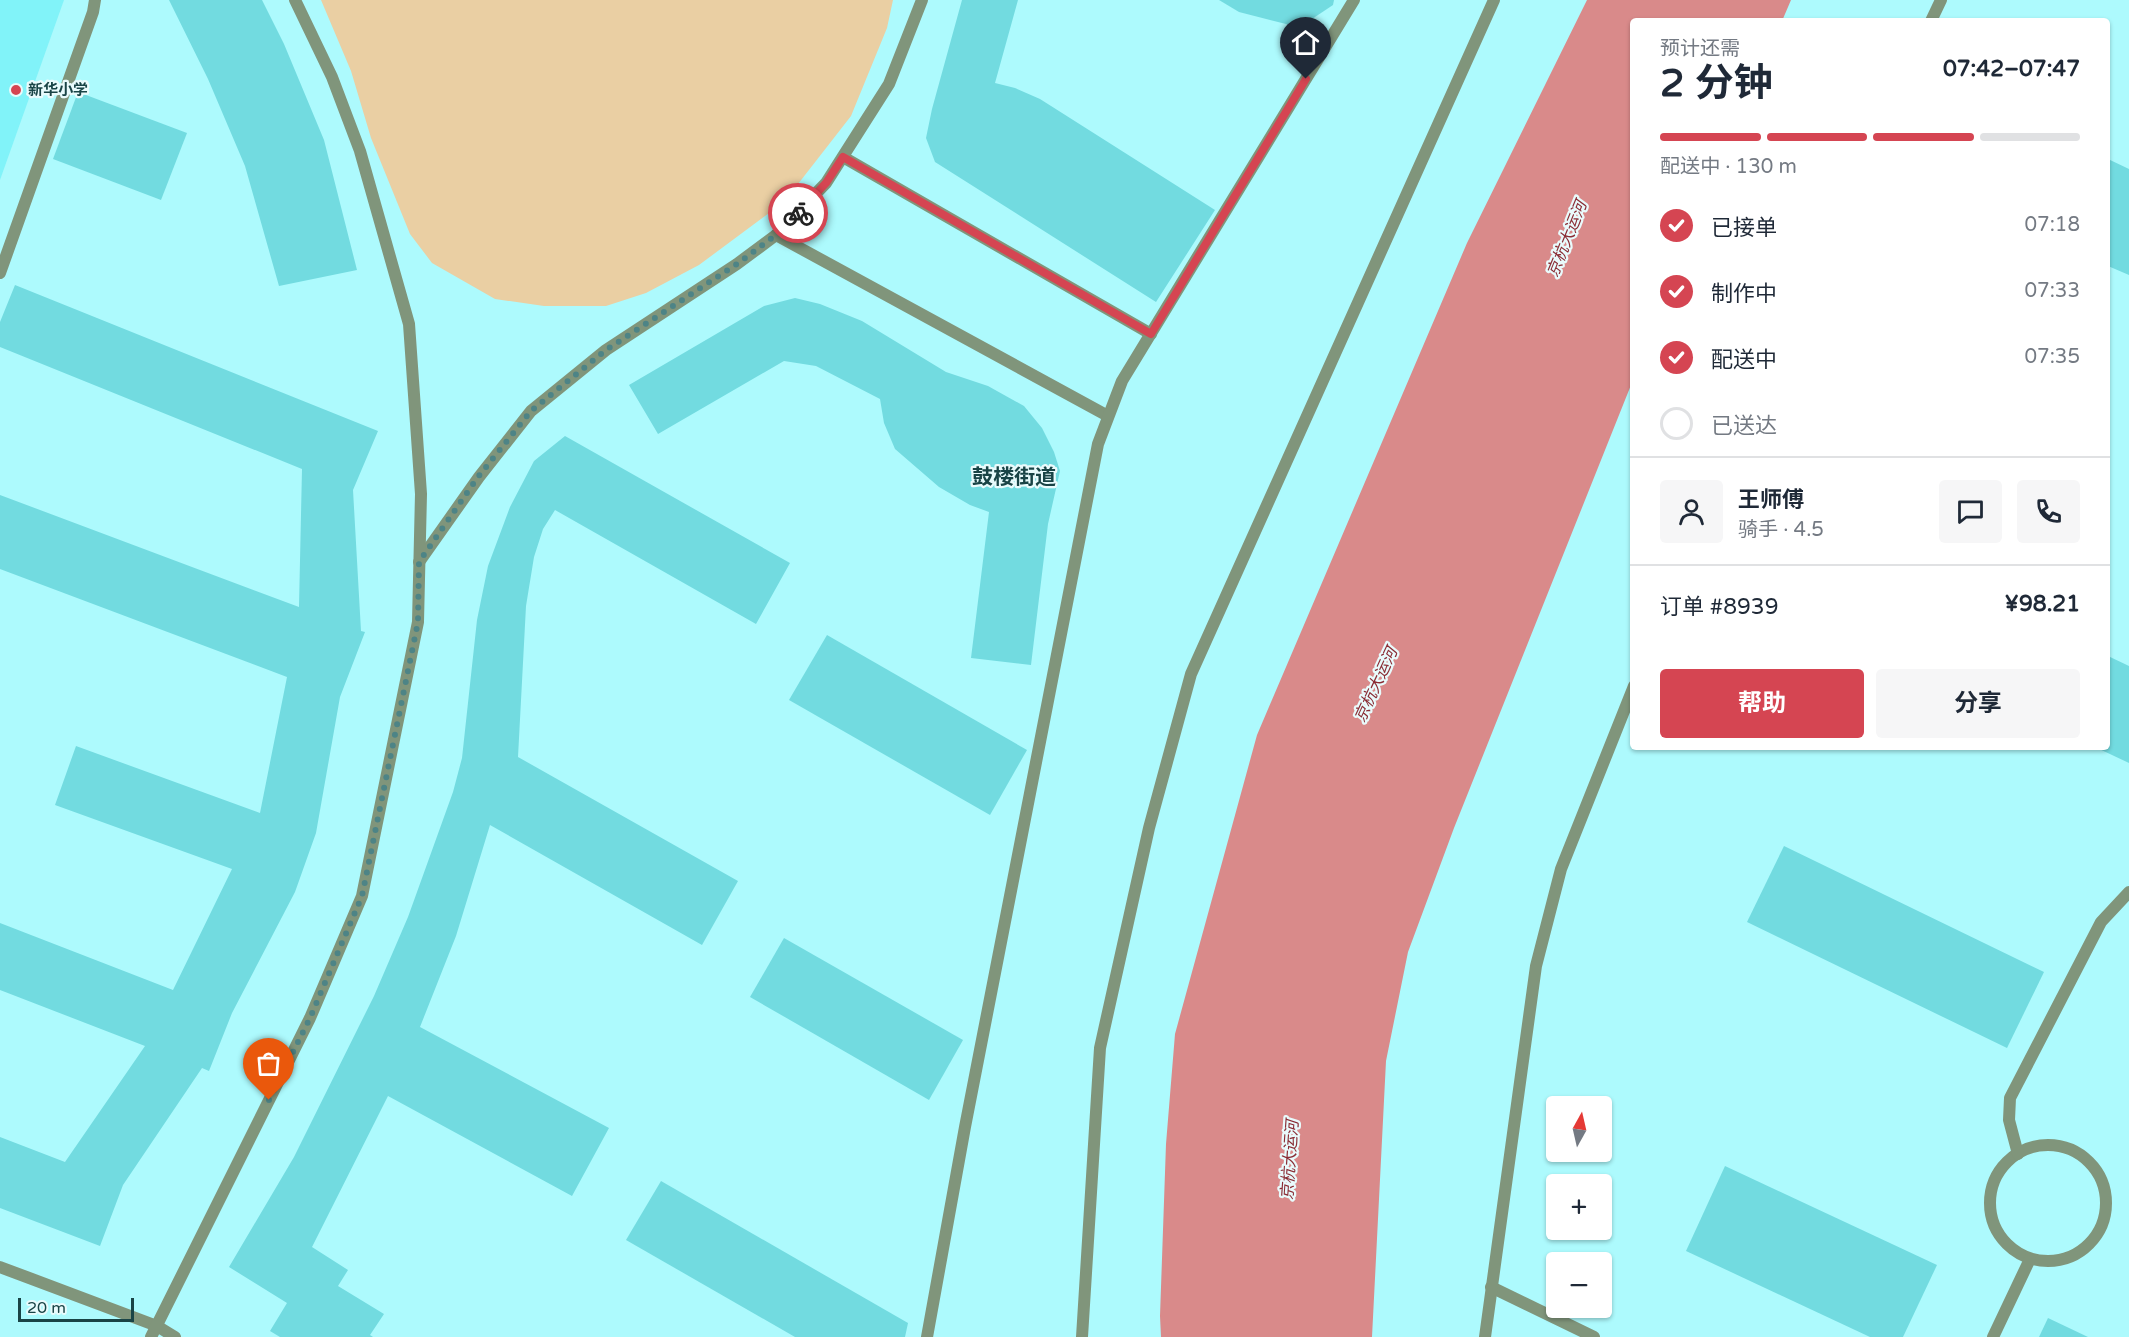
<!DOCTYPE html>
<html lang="zh">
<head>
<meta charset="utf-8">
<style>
  body { margin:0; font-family:"Varela Round","Noto Sans SC",sans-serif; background:#f6f6f7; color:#1f2937; height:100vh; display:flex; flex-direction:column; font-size:22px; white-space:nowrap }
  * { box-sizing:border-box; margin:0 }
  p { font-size:20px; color:#747a83 }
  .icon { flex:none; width:33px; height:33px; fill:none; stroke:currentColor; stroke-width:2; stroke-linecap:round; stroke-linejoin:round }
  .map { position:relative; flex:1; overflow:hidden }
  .side { position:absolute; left:1630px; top:18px; width:480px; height:732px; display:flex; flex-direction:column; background:#fff; border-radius:6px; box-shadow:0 2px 4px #0004 }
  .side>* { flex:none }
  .needle { width:39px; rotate:8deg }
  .buttons { position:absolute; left:1546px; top:1096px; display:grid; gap:12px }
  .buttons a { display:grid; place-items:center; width:66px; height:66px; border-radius:6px; background:#fff; box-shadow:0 2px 4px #0004; font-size:30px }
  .scale { position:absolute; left:18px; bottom:15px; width:116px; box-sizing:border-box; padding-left:6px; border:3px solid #194446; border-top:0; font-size:16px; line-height:21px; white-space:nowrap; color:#194446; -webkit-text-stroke:4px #e9fbfc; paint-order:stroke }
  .pin { position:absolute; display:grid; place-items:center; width:51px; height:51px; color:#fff; margin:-62px -26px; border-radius:50% 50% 50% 0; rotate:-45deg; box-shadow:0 0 6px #0007 }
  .pin .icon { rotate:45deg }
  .courier { position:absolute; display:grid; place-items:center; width:60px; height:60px; margin:-30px; border:4px solid #d54552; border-radius:50%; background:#fff; color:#222; box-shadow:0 2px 8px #0007 }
  .head em { font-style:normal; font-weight:700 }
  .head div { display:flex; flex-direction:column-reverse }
  .head { display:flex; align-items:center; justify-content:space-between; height:102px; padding:0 30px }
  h1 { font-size:39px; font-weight:700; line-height:45px }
  .bar { display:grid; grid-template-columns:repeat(4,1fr); gap:9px 6px; align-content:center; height:72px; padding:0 30px }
  .bar i { height:8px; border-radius:4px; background:#e0e1e3 }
  .bar .on { background:#d54552 }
  .bar p { grid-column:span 4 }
  .line { display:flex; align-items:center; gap:15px; padding:0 30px; border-top:2px solid #e0e1e3 }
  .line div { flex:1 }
  .round { display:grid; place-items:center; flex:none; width:63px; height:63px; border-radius:6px; background:#f6f6f7 }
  ol { padding:0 30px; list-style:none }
  li { display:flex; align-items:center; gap:18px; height:66px }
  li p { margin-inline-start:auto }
  li .icon { padding:6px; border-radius:50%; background:#d54552; color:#fff; stroke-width:4 }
  li:last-child { color:#747a83 }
  li i { width:33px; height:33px; border:3px solid #e0e1e3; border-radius:50% }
  .button { display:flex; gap:12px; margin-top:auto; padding:12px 30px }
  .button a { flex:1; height:69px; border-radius:6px; background:#d54552; color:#fff; font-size:24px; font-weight:700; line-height:69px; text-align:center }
  .button a+a { background:#f6f6f7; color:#1f2937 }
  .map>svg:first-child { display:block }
</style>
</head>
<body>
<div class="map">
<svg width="2129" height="1337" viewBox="0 0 2129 1337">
  <rect width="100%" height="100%" fill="#adfafd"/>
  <polygon fill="#81f3f9" points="0,0 64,0 0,180"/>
  <polygon fill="#eacfa3" points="321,0 893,0 887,28 851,116 784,202 699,265 646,293 606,306 544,306 495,299 432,263 410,234 371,138 351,71"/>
  <polygon fill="#d98a8a" points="1587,0 1791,0 1782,21 1634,21 1633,380 1454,828 1408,952 1386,1061 1372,1337 1161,1337 1160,1316 1166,1144 1175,1034 1257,735 1467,243"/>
  <g fill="#72dbe0">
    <polygon points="169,0 262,0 284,44 324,140 357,270 279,286 245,166 208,79"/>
    <polygon points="962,0 1018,0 995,83 1015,88 1040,99 1215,210 1156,302 935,162 926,138 932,109"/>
    <polygon points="1219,0 1334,0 1333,5 1309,21 1290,25 1239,12"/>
    <polygon points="78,92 187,133 161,200 53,159"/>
    <polygon points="2108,159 2129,169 2129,275 2108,266 2108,250 2110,244 2108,243"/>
    <polygon points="15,285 378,431 353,490 361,631 365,632 340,697 316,833 295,892 232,1013 209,1071 202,1068 123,1185 100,1246 0,1208 0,1137 65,1162 145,1046 0,990 0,923 173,990 232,869 55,805 76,746 260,813 287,677 0,569 0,495 299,607 302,469 0,347 0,322"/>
    <polygon points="795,298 820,304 862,321 946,372 988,386 1024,406 1042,428 1054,452 1060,471 1048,524 1031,665 971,658 989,512 970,505 939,487 895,449 884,423 880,399 816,366 784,361 658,434 629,385 764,306"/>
    <polygon points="565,436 790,563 756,624 555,510 543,529 534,557 526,606 518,757 738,881 702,945 490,825 456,936 420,1027 609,1128 572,1196 388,1096 312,1247 348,1270 338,1286 384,1314 370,1335 373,1337 280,1337 270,1331 287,1303 229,1267 294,1157 374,996 408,917 453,792 462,758 477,620 488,566 510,507 534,461"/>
    <polygon points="827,635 1027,750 990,815 789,700"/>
    <polygon points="2108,656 2129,666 2129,763 2095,747 2108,747"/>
    <polygon points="1784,846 2044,972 2007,1048 1747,922"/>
    <polygon points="784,938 963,1040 929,1100 750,997"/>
    <polygon points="1725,1166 1937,1265 1903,1337 1870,1337 1686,1251"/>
    <polygon points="661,1181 908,1323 905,1337 795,1337 626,1240"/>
    <polygon points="2048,1318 2088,1337 2039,1337"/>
  </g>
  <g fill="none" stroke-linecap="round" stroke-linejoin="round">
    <g stroke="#80957b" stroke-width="12">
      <polyline points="843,157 1151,334"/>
      <polyline points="776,235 1108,416"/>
      <polyline points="0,273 93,12 95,0"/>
      <polyline points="419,562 479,477 531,411 606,350 737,264 776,235 826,183 889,84 922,0"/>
      <circle cx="2048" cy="1203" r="58"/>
      <polyline points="2018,1154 2009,1120 2010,1098 2101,922 2129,892"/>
      <polyline points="0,1267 157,1326 175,1337"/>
      <polyline points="927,1337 965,1127 1098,444 1122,381 1354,0"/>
      <polyline points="1993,1337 2030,1259"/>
    </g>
    <g stroke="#80957b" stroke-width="12">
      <polyline points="1931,21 1941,0"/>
      <polyline points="1491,1287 1594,1337"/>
      <polyline points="151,1337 310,1018 362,896 418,622 421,494 409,324 360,151 332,77 295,0"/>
      <polyline points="1082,1337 1100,1048 1149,828 1191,674 1494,0"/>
      <polyline points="1485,1337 1536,966 1561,869 1634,686"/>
    </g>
  </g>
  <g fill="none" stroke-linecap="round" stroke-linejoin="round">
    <polyline stroke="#4d8486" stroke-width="6" stroke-dasharray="0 10.8" points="269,1100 310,1018 362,896 418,622 419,562 478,477 531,411 606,350 737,264 776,235 798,213"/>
    <polyline stroke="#d54552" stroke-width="8" points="798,213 826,183 843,157 1151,334 1306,79"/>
  </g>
  <circle fill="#d54552" stroke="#e9fbfc" stroke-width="2" cx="16" cy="90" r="6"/>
  <g text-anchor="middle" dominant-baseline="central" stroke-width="4.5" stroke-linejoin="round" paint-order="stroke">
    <g font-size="15" font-weight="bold" fill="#194446" stroke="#e9fbfc" text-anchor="start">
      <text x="28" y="90">新华小学</text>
    </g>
    <g font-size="16" font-style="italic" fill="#8a2c34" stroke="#e9fbfc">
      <text transform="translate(1567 239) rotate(-68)">京杭大运河</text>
      <text transform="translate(1376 685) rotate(-65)">京杭大运河</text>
      <text transform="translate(1290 1160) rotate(-86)">京杭大运河</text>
    </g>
    <g font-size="21" font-weight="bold" fill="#194446" stroke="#e9fbfc">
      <text x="1014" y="477">鼓楼街道</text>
    </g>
  </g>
</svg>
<div class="buttons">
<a><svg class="needle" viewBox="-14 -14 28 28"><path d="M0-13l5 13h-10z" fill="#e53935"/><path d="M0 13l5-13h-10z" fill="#747a83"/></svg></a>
<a>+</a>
<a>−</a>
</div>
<div class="scale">20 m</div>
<div class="pin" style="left:269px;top:1100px;background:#ea580c"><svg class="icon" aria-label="bag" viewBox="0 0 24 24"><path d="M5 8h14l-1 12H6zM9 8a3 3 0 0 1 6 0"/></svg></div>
<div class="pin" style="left:1306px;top:79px;background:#1f2937"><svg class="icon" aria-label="home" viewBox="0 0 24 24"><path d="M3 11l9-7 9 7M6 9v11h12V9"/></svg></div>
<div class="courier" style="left:798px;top:213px"><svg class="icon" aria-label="bike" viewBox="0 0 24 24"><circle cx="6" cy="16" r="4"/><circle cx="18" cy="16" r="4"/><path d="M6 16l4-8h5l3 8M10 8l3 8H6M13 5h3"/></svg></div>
<section class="side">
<div class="head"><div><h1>2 分钟</h1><p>预计还需</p></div><em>07:42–07:47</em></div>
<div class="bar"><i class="on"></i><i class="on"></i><i class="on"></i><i></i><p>配送中 · 130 m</p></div>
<ol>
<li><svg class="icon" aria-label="check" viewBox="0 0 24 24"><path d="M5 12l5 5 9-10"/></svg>已接单<p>07:18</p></li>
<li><svg class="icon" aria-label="check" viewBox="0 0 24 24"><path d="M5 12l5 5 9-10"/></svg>制作中<p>07:33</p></li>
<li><svg class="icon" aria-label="check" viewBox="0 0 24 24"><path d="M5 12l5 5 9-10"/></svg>配送中<p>07:35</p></li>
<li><i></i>已送达</li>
</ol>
<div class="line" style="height:108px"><a class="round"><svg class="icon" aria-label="person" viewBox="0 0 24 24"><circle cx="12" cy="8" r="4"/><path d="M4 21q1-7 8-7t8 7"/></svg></a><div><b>王师傅</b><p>骑手 · 4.5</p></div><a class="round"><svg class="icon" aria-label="chat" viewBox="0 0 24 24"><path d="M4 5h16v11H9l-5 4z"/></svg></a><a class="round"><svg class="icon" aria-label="phone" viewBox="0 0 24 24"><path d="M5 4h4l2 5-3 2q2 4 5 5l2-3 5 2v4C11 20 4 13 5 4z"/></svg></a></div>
<div class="line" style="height:78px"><div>订单 #8939</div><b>¥98.21</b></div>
<div class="button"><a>帮助</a><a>分享</a></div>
</section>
</div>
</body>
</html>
